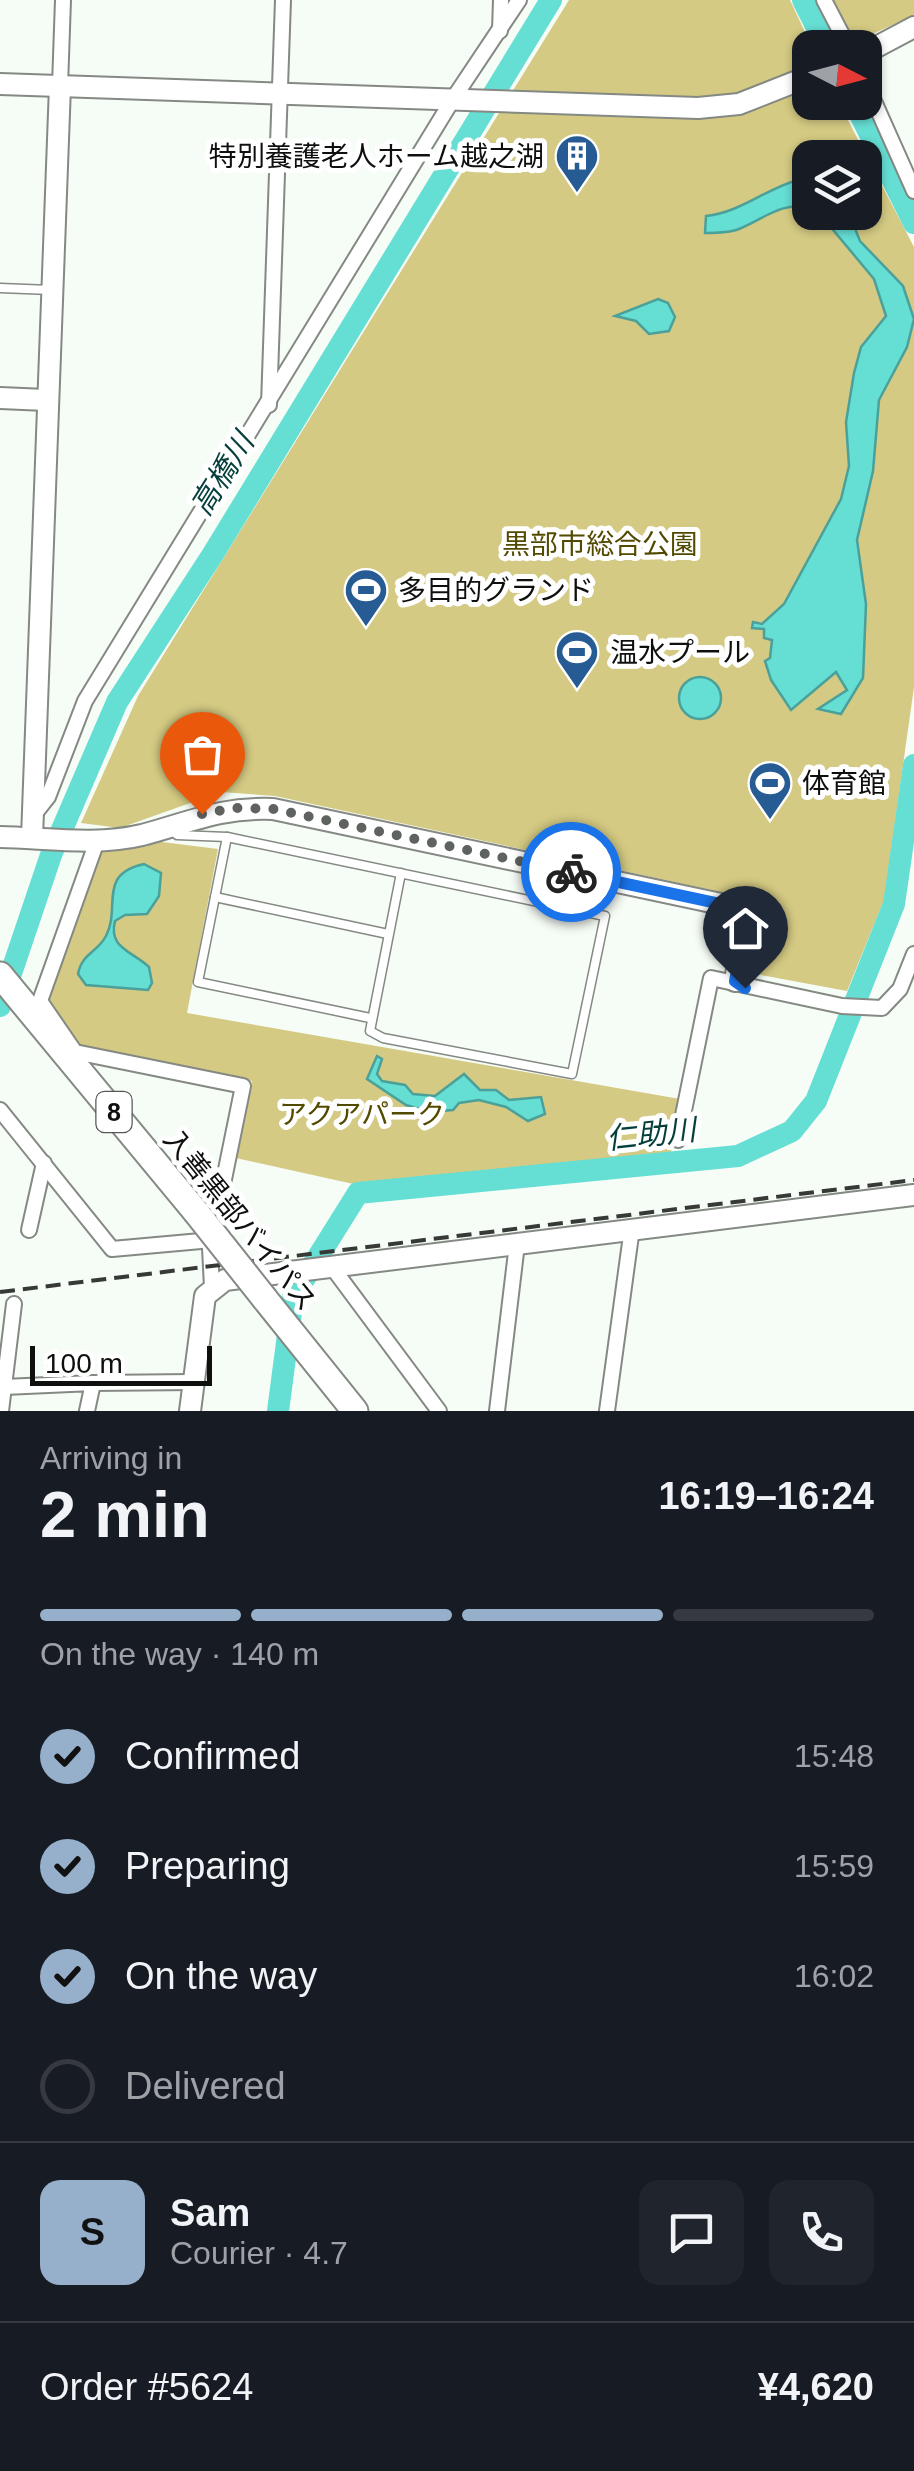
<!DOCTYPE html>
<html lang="en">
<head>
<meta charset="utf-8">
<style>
  body { margin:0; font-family:Arial,"Noto Sans JP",sans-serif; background:#20242c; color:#f1f3f6; height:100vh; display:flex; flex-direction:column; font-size:38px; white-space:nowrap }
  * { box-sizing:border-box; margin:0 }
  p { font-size:32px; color:#9ea1a6 }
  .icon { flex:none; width:55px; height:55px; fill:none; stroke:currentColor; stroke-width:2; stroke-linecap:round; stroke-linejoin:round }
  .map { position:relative; height:1411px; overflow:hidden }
  .drawer { display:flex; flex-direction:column; background:#171b24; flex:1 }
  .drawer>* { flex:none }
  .needle { width:65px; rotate:96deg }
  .buttons { position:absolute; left:792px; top:30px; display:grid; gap:20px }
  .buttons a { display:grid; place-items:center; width:90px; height:90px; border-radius:20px; background:#171b24; box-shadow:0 2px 8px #0004; font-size:50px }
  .scale { position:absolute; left:30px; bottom:25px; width:182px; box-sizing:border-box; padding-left:10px; border:5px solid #0e100e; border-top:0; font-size:28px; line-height:35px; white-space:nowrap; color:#0e100e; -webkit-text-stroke:8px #fff; paint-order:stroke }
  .pin { position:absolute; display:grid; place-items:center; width:85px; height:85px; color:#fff; margin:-102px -42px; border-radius:50% 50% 50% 0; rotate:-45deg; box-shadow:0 0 10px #0007 }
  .pin .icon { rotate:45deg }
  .courier { position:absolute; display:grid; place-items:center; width:100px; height:100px; margin:-50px; border:8px solid #1a73e8; border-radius:50%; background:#fff; color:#222; box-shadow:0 2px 12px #0007 }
  .head em { font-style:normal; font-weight:800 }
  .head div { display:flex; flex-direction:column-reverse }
  .head { display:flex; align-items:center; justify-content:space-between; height:170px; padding:0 40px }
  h1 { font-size:65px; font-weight:800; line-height:75px }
  .bar { display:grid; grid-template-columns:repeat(4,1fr); gap:15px 10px; align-content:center; height:120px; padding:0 40px }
  .bar i { height:12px; border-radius:8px; background:#363941 }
  .bar .active { background:#96afca }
  .bar p { grid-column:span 4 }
  .line { display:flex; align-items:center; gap:25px; padding:0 40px; border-top:2px solid #363941 }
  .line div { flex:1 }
  .round { display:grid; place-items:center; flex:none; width:105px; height:105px; border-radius:20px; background:#20242c }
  ol { padding:0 40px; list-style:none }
  li { display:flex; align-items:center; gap:30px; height:110px }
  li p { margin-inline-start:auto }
  li .icon { padding:10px; border-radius:50%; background:#96afca; color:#111; stroke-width:4 }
  li:last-child { color:#9ea1a6 }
  li i { width:55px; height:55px; border:5px solid #363941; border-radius:50% }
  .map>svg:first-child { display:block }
</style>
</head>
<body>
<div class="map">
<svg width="914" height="1411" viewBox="0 0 914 1411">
  <rect width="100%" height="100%" fill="#f6fcf6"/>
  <g fill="#d4ca83" fill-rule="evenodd">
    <path d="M569,0H790L812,47L810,102L839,103L914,247V687L884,900L847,991L745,972L758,900L275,796L221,792L120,828L81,823L138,696ZM810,158H865V212H810Z"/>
    <polygon points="831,0 914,0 914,15 853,43"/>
    <polygon points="154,841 218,849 187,1013 680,1099 671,1152 358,1185 236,1158 252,1081 80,1046 49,1000 102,848"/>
  </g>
  <g fill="#65ded4" stroke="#4ba099" stroke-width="2.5">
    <path d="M801,179L810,181V208C781,201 764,219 739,229C729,233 716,233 705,233L706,216C742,212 766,188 801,179Z"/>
    <polygon points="819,213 849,213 860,241 903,286 914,319 907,347 879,400 873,471 857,540 866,604 863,678 841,714 818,709 847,690 836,672 791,710 771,680 765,661 770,658 772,640 764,638 764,629 752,628 753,622 762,624 784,604 841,499 849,466 846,422 854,373 861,347 886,316 874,279"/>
    <polygon points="658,299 668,303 675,317 669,331 649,334 636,321 615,316"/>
    <circle cx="700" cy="698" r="21"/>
    <path d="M144,864L161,873L159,896L147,914L125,915L115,921C108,948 132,951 149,967L152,983L148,990L86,985L78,974C82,953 97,953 106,936C121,908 97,874 144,864Z"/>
    <polygon points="377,1056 382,1059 377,1074 382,1081 405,1085 413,1094 435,1096 464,1074 480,1090 496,1090 509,1100 541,1097 545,1114 528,1121 506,1107 479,1100 459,1103 453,1110 429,1112 406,1105 367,1079"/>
  </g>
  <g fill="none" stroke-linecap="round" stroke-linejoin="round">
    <g stroke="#65ded4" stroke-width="22">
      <polyline points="803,0 827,48"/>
      <polyline points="854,102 914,223"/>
      <polyline points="0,1006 51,855 117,702 213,554 551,0"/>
      <polyline points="278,1411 293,1297 358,1193 738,1156 792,1131 816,1101 894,904 914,765"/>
    </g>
    <g stroke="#848983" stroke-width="11">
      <g id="lane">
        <polyline points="0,288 51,290"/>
        <polyline points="171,829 177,835 227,837 605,916 572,1074 383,1038 370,1031 401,873"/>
        <polyline points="227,837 198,982 370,1018"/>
        <polyline points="215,897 388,934"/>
      </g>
    </g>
    <g stroke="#848983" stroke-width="18">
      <g id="street">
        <polyline points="824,0 849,48"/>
        <polyline points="500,31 501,0"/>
        <polyline points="865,81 914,191"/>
        <polyline points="60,86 63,0"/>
        <polyline points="269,405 283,0"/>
        <polyline points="33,816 48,797 85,701 453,99 519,0"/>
        <polyline points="97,841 40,1001 75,1052 243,1086 210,1248 212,1287"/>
        <polyline points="0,1110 112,1249 212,1240"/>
        <polyline points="678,1140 711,978 842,1006 882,1008 900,989 914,954"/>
        <polyline points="29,1230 44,1163"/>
        <polyline points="332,1267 439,1411"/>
        <polyline points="93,1383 194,1382"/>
        <polyline points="4,1387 93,1383 87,1411"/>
        <polyline points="1,1411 14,1304"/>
        <polyline points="497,1411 517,1244"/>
        <polyline points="607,1411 632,1228"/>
      </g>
    </g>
    <g stroke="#848983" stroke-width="24">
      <g id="secondary">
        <polyline points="865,53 914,27"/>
        <polyline points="0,84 698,108 739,104 810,76"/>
        <polyline points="0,398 46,400"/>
        <path d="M0,837C47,838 96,846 142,835C191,822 220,807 273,809L735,907L745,922L735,981"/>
        <polyline points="32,838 60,86"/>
        <polyline points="190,1411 205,1296 225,1280 914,1195"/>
      </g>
    </g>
    <g stroke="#848983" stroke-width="29">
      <g id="highway">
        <polyline points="0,975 196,1212"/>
        <polyline points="265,1299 355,1411"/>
      </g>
    </g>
    <use href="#lane" stroke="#fff" stroke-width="8"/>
    <use href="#street" stroke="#fff" stroke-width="14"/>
    <use href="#secondary" stroke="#fff" stroke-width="20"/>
    <use href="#highway" stroke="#fff" stroke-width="25"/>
    <polyline stroke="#373937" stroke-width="4" stroke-dasharray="15 8" stroke-linecap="butt" points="0,1292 914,1180"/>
    <g stroke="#848983" stroke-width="29" stroke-linecap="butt">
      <polyline id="highway-bridge" points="196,1212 265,1299"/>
    </g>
    <use href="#highway-bridge" stroke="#fff" stroke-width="25"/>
  </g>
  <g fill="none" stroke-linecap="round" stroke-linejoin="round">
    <polyline stroke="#5f635f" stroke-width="10" stroke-dasharray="0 18" points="202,814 234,808 273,809 571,872"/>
    <polyline stroke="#1a73e8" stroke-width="12" points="571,872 735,907 746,922 735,981 745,988"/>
  </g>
  <defs>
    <g id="building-pin" transform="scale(2.25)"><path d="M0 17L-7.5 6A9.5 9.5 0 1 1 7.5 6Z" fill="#265b94" stroke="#fff"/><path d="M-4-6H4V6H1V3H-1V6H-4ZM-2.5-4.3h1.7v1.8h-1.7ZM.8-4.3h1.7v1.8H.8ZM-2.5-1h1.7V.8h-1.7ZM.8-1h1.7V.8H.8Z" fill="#fff"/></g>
    <g id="stadium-pin" transform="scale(2.25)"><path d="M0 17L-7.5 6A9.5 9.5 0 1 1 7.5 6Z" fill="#265b94" stroke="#fff"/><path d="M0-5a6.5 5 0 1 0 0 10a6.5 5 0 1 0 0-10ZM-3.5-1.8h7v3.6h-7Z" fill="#fff"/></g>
  </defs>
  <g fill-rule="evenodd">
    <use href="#building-pin" x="577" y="156"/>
    <use href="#stadium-pin" x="366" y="590"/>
    <use href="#stadium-pin" x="577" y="652"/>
    <use href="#stadium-pin" x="770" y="783"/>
  </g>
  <g text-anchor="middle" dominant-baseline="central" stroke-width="10" stroke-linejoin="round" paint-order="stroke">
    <rect fill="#fff" stroke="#565856" stroke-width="2.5" x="96.5" y="1092" width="35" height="40" rx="8"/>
    <g font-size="25" font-weight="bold" fill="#0e100e">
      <text x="114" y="1112">8</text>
    </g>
    <g font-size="28" fill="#0e100e" stroke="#fff" text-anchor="start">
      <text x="544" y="156" text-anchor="end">特別養護老人ホーム越之湖</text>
      <text x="398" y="590">多目的グランド</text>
      <text x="610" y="652">温水プール</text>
      <text x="802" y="783">体育館</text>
    </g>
    <g font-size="28" fill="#534a01" stroke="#fff">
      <text x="600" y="544">黒部市総合公園</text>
      <text x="362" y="1114">アクアパーク</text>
    </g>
    <g font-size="28" fill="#0e100e" stroke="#fff">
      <text transform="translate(240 1220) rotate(51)">入善黒部バイパス</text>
    </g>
    <g font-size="30" font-style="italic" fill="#043f3b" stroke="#fff">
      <text transform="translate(222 474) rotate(-58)">高橋川</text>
      <text transform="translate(651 1134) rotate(-6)">仁助川</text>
    </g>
  </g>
</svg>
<div class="buttons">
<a><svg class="needle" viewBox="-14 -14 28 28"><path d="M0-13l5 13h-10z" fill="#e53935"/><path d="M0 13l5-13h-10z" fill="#9ea1a6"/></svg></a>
<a><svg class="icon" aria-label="layers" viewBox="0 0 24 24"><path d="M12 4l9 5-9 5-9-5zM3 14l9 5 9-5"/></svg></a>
</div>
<div class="scale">100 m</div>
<div class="pin" style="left:202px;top:814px;background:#ea580c"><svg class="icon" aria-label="bag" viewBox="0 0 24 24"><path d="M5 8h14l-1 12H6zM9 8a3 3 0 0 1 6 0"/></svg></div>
<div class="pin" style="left:745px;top:988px;background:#1f2937"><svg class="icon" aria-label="home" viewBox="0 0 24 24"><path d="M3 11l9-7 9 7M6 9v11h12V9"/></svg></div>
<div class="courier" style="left:571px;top:872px"><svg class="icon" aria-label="bike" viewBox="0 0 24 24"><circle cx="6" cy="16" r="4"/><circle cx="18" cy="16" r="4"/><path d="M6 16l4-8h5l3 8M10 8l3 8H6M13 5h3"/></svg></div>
</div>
<section class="drawer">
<div class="head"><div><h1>2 min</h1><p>Arriving in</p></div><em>16:19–16:24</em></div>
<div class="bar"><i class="active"></i><i class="active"></i><i class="active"></i><i></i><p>On the way · 140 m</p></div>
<ol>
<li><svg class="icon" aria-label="check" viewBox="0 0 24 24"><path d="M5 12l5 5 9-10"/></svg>Confirmed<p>15:48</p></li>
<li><svg class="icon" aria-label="check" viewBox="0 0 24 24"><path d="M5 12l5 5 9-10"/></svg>Preparing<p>15:59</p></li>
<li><svg class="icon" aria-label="check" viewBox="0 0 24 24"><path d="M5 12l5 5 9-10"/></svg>On the way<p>16:02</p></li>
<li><i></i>Delivered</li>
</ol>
<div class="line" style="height:180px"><b class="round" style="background:#96afca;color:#111">S</b><div><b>Sam</b><p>Courier · 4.7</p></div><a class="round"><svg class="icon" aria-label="chat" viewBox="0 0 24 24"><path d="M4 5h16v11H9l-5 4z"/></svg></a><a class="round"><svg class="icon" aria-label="phone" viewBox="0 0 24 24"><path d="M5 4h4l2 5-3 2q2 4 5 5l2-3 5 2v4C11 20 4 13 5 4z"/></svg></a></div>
<div class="line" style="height:130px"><div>Order #5624</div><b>¥4,620</b></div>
</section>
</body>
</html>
